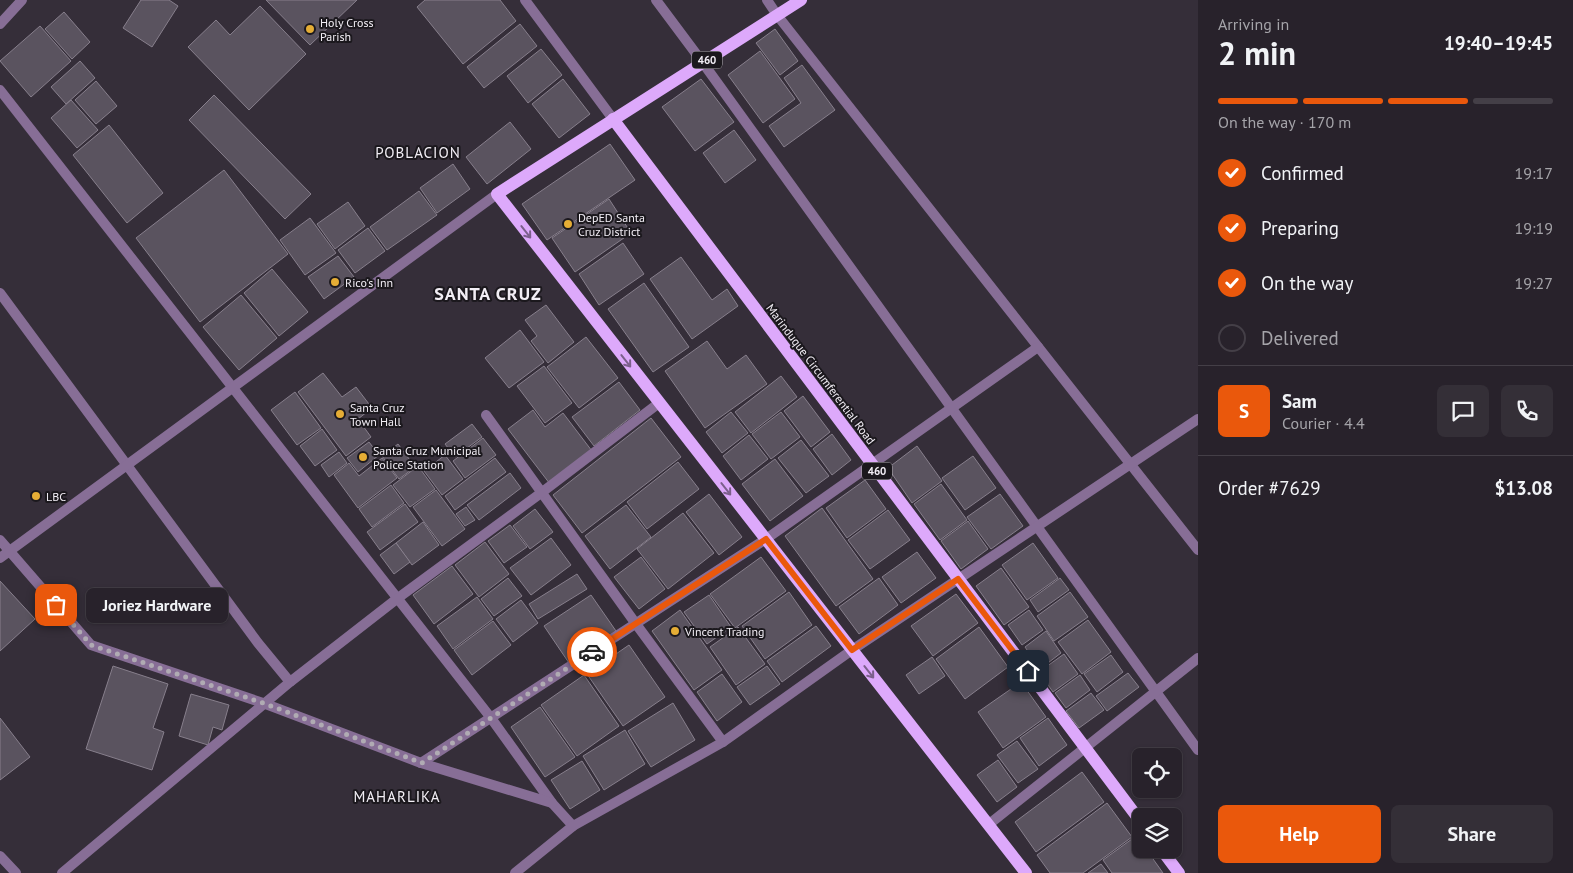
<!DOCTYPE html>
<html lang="en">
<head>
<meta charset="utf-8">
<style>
  body { margin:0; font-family:"PT Sans",sans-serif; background:#342f37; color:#f1f3f6; height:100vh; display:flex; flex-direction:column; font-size:19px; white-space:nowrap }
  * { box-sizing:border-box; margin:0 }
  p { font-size:16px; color:#a5a4a9 }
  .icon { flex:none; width:28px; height:28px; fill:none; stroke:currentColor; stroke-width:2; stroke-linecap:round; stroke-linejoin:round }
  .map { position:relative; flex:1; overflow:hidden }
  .side { display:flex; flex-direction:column; background:#28222b; width:375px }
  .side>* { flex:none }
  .buttons { position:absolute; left:1132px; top:748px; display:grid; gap:10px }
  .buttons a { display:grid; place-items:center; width:50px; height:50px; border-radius:8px; background:#28222b; box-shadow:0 1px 4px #0004,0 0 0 1px #443f47; font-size:25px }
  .pin { position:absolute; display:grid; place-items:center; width:42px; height:42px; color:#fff; margin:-21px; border-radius:10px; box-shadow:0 2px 8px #0006 }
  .courier { position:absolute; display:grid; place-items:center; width:50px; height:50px; margin:-25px; border:4px solid #ea580c; border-radius:50%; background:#fff; color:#222; box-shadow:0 1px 6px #0007 }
  .bubble { position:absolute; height:35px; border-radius:8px; background:#28222b; box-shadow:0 1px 4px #0004,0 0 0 1px #443f47; font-size:16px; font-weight:700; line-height:35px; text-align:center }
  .overview em { font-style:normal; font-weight:700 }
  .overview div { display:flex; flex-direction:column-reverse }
  .overview { display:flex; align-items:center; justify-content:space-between; height:85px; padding:0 20px }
  h1 { font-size:32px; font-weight:700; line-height:38px }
  .bar { display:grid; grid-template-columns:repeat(4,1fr); gap:8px 5px; align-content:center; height:60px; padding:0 20px }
  .bar i { height:6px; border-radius:4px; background:#443f47 }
  .bar .on { background:#ea580c }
  .bar p { grid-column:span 4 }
  .line { display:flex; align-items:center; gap:12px; padding:0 20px; border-top:1px solid #443f47 }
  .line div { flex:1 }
  .round { display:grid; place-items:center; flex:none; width:52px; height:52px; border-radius:8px; background:#342f37 }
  ol { padding:0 20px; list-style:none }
  li { display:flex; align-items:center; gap:15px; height:55px }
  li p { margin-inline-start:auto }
  li .icon { padding:5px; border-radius:50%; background:#ea580c; color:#fff; stroke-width:4 }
  li:last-child { color:#a5a4a9 }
  li i { width:28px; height:28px; border:2px solid #443f47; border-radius:50% }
  .cta { display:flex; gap:10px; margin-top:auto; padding:10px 20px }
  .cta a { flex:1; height:58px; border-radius:8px; background:#ea580c; color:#fff; font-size:20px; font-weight:700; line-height:58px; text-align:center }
  .cta a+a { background:#342f37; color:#f1f3f6 }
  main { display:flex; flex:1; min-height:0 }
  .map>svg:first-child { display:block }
</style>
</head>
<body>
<main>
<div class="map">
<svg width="1198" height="873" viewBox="0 0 1198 873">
  <rect width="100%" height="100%" fill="#352e39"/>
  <g fill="#5a535f" stroke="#877f8c">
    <polygon points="141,0 169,0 178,6 152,47 123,28"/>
    <polygon points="266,0 357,0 310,45"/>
    <polygon points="425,0 500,0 516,21 463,64 417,7"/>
    <polygon points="260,6 306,54 249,110 188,47 216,20 230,35"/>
    <polygon points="64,12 90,42 72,59 45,29"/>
    <polygon points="520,24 537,46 484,88 467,67"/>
    <polygon points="40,26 71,61 31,97 0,61"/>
    <polygon points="775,29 798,61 780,75 756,43"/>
    <polygon points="541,49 562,75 528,103 507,76"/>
    <polygon points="760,51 795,99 763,123 728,75"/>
    <polygon points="80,61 95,78 66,104 51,87"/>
    <polygon points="802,65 835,110 784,147 769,126 801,103 784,78"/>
    <polygon points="563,79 590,114 559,138 532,104"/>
    <polygon points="701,79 734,122 695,151 662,107"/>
    <polygon points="96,81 117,106 96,124 75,100"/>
    <polygon points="214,95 311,194 285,219 189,120"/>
    <polygon points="71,100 98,130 77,148 51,118"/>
    <polygon points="510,122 531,149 487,184 466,157"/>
    <polygon points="109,125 163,193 127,223 73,155"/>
    <polygon points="734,130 756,160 725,183 703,153"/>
    <polygon points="610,144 635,180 547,240 522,204"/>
    <polygon points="453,164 470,189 437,213 420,188"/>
    <polygon points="224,170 288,254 200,322 136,238"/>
    <polygon points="419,191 437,215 387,250 370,227"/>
    <polygon points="609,199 631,233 575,272 552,238"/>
    <polygon points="348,202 365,226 335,249 317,224"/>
    <polygon points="310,218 336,253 305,275 280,240"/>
    <polygon points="368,228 385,251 355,273 338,250"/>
    <polygon points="623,243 644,274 599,305 579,274"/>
    <polygon points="338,256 354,277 324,299 308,277"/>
    <polygon points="681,257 712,300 727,289 738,306 692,339 650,279"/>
    <polygon points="272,269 308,312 279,336 244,293"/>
    <polygon points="644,283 689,347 653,372 608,309"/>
    <polygon points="241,295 277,338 239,370 203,327"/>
    <polygon points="546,305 574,342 548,363 531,341 537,336 525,320"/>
    <polygon points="520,330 544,362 509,388 485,358"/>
    <polygon points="586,337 618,378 579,408 547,367"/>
    <polygon points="707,341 727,369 746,355 767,384 705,428 665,371"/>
    <polygon points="544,366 572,403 545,423 517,386"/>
    <polygon points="323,373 342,397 356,387 372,408 358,419 371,437 346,456 298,392"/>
    <polygon points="781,376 797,397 751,433 735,412"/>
    <polygon points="619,382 640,410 594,446 572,417"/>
    <polygon points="295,392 321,428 297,445 271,410"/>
    <polygon points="803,396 830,432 811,447 784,411"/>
    <polygon points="533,410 545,427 563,413 592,451 550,484 508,429"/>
    <polygon points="731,412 748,433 722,453 706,432"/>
    <polygon points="781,412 800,437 771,459 752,434"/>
    <polygon points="651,418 681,457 582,533 553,495"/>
    <polygon points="472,424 482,437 455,457 445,444"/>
    <polygon points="322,429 337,450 315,466 300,446"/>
    <polygon points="832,434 851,460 832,475 813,449"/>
    <polygon points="749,435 768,459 741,480 723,456"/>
    <polygon points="483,438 496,455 465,478 453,461"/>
    <polygon points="801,440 829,476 806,493 778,458"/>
    <polygon points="369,442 379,455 358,472 347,458"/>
    <polygon points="398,444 415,467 399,479 382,456"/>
    <polygon points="917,446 942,481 912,503 888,468"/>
    <polygon points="339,452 347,463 329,477 321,465"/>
    <polygon points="445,455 463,479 442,495 424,471"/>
    <polygon points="973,456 996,488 965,510 942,478"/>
    <polygon points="382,458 397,478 358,508 334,475 349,463 359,476"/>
    <polygon points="495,458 506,472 455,510 445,496"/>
    <polygon points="775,459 803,496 770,521 742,484"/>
    <polygon points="678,462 699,489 647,529 627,502"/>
    <polygon points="418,466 435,489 410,507 393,485"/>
    <polygon points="510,473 521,488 479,520 467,505"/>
    <polygon points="865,480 886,509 847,538 826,508"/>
    <polygon points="941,484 967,520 940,540 914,504"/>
    <polygon points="391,485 404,503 372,527 359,509"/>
    <polygon points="436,490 465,529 442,546 413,507"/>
    <polygon points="709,494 742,537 719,555 686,512"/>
    <polygon points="1000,494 1023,526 991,549 967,517"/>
    <polygon points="405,504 418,522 380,550 367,532"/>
    <polygon points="626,505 651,537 610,569 585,536"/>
    <polygon points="466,507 475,520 465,526 456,514"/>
    <polygon points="822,508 873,579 836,606 785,536"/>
    <polygon points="535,509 553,532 530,549 513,526"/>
    <polygon points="888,510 910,540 870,569 848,540"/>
    <polygon points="683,513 714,553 668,589 637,549"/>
    <polygon points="968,521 988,549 961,569 941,541"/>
    <polygon points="423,522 439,545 412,565 396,543"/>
    <polygon points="510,525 527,547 504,563 488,541"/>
    <polygon points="551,538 571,565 531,595 510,568"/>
    <polygon points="485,542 509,574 479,597 455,565"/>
    <polygon points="396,543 410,562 394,574 380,555"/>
    <polygon points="1033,543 1058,578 1027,600 1002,565"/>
    <polygon points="917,552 936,578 901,603 882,577"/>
    <polygon points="641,557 665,589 639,609 614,577"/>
    <polygon points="761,557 786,591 735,628 710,594"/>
    <polygon points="452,566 473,594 434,624 413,595"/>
    <polygon points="1001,568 1029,607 1004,625 976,586"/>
    <polygon points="577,574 587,589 538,619 529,604"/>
    <polygon points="508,578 522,596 494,616 481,599"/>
    <polygon points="879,578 898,605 859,634 839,607"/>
    <polygon points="1060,578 1069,590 1038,612 1030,600"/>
    <polygon points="0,581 35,619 0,651"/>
    <polygon points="789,592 812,625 765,659 742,626"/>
    <polygon points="1070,592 1088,617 1054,641 1037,616"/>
    <polygon points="956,594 978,623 933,656 911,626"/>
    <polygon points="591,595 616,631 569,663 544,626"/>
    <polygon points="709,595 731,627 707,644 684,612"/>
    <polygon points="477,597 493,619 453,649 437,626"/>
    <polygon points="521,600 538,623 513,642 496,619"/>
    <polygon points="680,610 722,670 694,690 652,631"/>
    <polygon points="1029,610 1043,630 1022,645 1008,625"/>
    <polygon points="1088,620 1111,652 1082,674 1058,642"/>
    <polygon points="493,621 511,645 472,675 454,650"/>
    <polygon points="816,626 831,646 782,682 767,661"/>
    <polygon points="738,627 765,664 736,685 710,647"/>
    <polygon points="979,627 1008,667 965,699 936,659"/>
    <polygon points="1046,631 1061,653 1040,669 1025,647"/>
    <polygon points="629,645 665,697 623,726 587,674"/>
    <polygon points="1064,654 1078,674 1053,692 1039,672"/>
    <polygon points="1111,655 1123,672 1097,692 1084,674"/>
    <polygon points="932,657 945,676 919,694 906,675"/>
    <polygon points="113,666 168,684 153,728 164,732 152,770 86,749"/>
    <polygon points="767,666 780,684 750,705 737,687"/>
    <polygon points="1128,673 1139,687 1107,711 1096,696"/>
    <polygon points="722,674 742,702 717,721 697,692"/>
    <polygon points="584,675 619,726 577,756 541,705"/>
    <polygon points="1080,675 1090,690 1066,708 1055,693"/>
    <polygon points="1021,682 1046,717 1003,748 978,712"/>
    <polygon points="1091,693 1104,710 1079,728 1066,711"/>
    <polygon points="191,694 229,705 222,730 213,727 208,745 179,736"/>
    <polygon points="673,703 695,740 651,767 628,731"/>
    <polygon points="540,707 575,757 545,777 511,727"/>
    <polygon points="0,718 30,757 0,780"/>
    <polygon points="1048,718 1067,745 1039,766 1020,738"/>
    <polygon points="625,730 645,764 604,790 583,756"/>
    <polygon points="1017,741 1038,769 1018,783 997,755"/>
    <polygon points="998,760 1017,787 997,802 977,775"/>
    <polygon points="582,761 600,790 570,809 551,780"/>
    <polygon points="1082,772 1104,802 1036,852 1015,822"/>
    <polygon points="1107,803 1132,837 1083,873 1050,873 1037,855"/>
    <polygon points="1136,836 1141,843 1141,849 1146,849 1163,873 1112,873 1103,860"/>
    <polygon points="1101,864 1108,873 1088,873"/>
  </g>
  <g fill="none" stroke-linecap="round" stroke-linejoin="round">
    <g stroke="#876e96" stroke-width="10">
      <polyline points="525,0 613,119"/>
      <polyline points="767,0 777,15 1198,550"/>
      <polyline points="0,24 22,0"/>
      <polyline points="703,63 1198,750"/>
      <polyline points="0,90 491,718 552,803 573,826"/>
      <polyline points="0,293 258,643 290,682"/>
      <polyline points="486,415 636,624 723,742"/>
      <polyline points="0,540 91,645 263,703 421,763 552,803"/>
      <polyline points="421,763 766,539 1038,347"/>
      <polyline points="988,825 1198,658"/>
      <polyline points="62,873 290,682 398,598 541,493 659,403"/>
      <polyline points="515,873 573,826 723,742 852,650 1198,419"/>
    </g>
    <g stroke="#876e96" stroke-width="10">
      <polyline points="656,0 703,63"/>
      <polyline points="0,558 497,194"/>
      <polyline points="0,856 16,873"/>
    </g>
    <g stroke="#dda9fb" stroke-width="12">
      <polyline points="801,0 497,194 1026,873"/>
      <polyline points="613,119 1141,822"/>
      <polyline points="1161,849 1179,873"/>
    </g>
  </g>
  <defs><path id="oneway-shaft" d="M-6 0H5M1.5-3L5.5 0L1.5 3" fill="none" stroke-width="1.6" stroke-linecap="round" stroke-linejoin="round" transform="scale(1.25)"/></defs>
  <g stroke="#7c608c">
    <use href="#oneway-shaft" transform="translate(526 232) rotate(52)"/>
    <use href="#oneway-shaft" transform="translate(626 361) rotate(52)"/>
    <use href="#oneway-shaft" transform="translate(726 489) rotate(52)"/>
    <use href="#oneway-shaft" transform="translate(869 672) rotate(52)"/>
  </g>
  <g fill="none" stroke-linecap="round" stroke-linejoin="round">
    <polyline stroke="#b0abb3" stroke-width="5" stroke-dasharray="0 9" points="56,605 91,645 263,703 422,763 592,652"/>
    <polyline stroke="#ea580c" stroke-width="6" points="592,652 766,539 852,650 958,579 1028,671"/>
  </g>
  <g fill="#e5ad35" stroke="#1b181d" stroke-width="2">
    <circle cx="310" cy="29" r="5"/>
    <circle cx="568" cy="224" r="5"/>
    <circle cx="335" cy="282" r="5"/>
    <circle cx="340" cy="414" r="5"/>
    <circle cx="363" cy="457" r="5"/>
    <circle cx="36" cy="496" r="5"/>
    <circle cx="675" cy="631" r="5"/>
  </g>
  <g text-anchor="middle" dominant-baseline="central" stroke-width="4" stroke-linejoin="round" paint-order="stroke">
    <g fill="#1b181d" stroke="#b2aeb4" stroke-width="1">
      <rect x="692" y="51.5" width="30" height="17" rx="4"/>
      <rect x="862" y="462.5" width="30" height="17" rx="4"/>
    </g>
    <g font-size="11" font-weight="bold" fill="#f2eef5">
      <text x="707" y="60">460</text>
      <text x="877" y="471">460</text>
    </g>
    <g font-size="12" fill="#f2eef5" stroke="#1b181d" text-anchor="start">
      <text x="320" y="22">Holy Cross<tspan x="320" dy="14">Parish</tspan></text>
      <text x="578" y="217">DepED Santa<tspan x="578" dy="14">Cruz District</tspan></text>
      <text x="345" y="282">Rico's Inn</text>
      <text x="350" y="407">Santa Cruz<tspan x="350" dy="14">Town Hall</tspan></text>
      <text x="373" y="450">Santa Cruz Municipal<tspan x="373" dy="14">Police Station</tspan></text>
      <text x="46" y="496">LBC</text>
      <text x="685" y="631">Vincent Trading</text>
    </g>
    <g font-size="12" fill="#f2eef5" stroke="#1b181d">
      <text transform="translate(821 374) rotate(53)">Marinduque Circumferential Road</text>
    </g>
    <g font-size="15" letter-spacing="1" fill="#f2eef5" stroke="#1b181d">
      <text x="418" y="152">POBLACION</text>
      <text x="397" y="796">MAHARLIKA</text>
    </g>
    <g font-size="18" font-weight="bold" letter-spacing="1" fill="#f2eef5" stroke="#1b181d">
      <text x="488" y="293">SANTA CRUZ</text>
    </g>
  </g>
</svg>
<div class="buttons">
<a><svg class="icon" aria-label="locate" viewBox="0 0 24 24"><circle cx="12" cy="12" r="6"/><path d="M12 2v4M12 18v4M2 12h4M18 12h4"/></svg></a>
<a><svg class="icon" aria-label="layers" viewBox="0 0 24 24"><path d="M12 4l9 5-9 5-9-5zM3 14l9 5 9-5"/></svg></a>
</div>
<div class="pin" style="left:56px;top:605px;background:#ea580c"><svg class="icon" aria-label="bag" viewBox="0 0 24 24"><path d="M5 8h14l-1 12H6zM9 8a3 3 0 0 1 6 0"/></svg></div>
<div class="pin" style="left:1028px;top:671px;background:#1f2937"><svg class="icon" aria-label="home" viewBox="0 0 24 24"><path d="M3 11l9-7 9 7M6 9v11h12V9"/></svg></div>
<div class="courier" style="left:592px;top:652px"><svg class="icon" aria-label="car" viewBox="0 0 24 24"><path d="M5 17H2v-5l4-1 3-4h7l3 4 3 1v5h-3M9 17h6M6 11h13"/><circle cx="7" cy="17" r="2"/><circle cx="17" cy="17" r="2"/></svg></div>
<div class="bubble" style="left:86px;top:588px;width:142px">Joriez Hardware</div>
</div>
<section class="side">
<div class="overview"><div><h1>2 min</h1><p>Arriving in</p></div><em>19:40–19:45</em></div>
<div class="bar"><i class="on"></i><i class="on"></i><i class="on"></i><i></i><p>On the way · 170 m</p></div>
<ol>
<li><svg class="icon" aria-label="check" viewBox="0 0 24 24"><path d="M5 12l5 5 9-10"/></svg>Confirmed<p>19:17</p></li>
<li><svg class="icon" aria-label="check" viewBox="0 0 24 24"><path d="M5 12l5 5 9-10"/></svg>Preparing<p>19:19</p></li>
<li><svg class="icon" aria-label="check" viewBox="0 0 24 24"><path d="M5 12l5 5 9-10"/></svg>On the way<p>19:27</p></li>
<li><i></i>Delivered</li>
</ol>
<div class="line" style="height:90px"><b class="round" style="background:#ea580c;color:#fff">S</b><div><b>Sam</b><p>Courier · 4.4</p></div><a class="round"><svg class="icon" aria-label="chat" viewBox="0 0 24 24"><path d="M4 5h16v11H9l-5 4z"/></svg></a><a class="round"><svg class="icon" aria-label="phone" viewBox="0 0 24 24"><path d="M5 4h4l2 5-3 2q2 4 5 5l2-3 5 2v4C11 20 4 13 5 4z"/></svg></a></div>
<div class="line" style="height:65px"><div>Order #7629</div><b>$13.08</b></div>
<div class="cta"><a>Help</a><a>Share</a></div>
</section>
</main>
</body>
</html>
